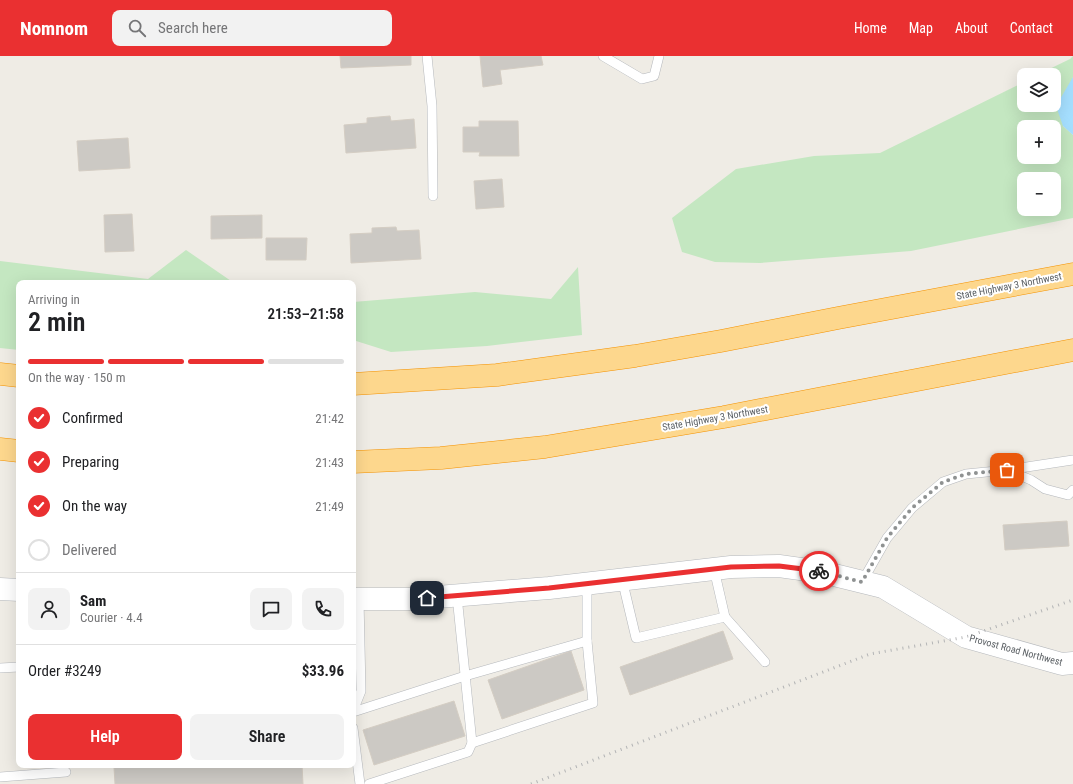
<!DOCTYPE html>
<html lang="en">
<head>
<meta charset="utf-8">
<style>
  body { margin:0; font-family:"Roboto Condensed",sans-serif; background:#f2f2f2; color:#202124; height:100vh; display:flex; flex-direction:column; font-size:15px; white-space:nowrap }
  * { box-sizing:border-box; margin:0 }
  p { font-size:13px; color:#757577 }
  .icon { flex:none; width:22px; height:22px; fill:none; stroke:currentColor; stroke-width:2; stroke-linecap:round; stroke-linejoin:round }
  .map { position:relative; flex:1; overflow:hidden }
  .details { position:absolute; left:16px; top:224px; width:340px; height:488px; display:flex; flex-direction:column; background:#fff; border-radius:8px; box-shadow:0 4px 16px #0002 }
  .details>* { flex:none }
  .controls { position:absolute; left:1017px; top:12px; display:grid; gap:8px }
  .controls a { display:grid; place-items:center; width:44px; height:44px; border-radius:8px; background:#fff; box-shadow:0 4px 16px #0002; font-size:20px }
  .pin { position:absolute; display:grid; place-items:center; width:34px; height:34px; color:#fff; margin:-17px; border-radius:8px; box-shadow:0 2px 6px #0006 }
  .courier { position:absolute; display:grid; place-items:center; width:40px; height:40px; margin:-20px; border:3px solid #ea3031; border-radius:50%; background:#fff; color:#222; box-shadow:0 1px 5px #0007 }
  .head em { font-style:normal; font-weight:600 }
  .head div { display:flex; flex-direction:column-reverse }
  .head { display:flex; align-items:center; justify-content:space-between; height:68px; padding:0 12px }
  h1 { font-size:26px; font-weight:600; line-height:30px }
  .bar { display:grid; grid-template-columns:repeat(4,1fr); gap:6px 4px; align-content:center; height:48px; padding:0 12px }
  .bar i { height:5px; border-radius:3px; background:#e0e0e0 }
  .bar .selected { background:#ea3031 }
  .bar p { grid-column:span 4 }
  .line { display:flex; align-items:center; gap:10px; padding:0 12px; border-top:1px solid #e0e0e0 }
  .line div { flex:1 }
  .round { display:grid; place-items:center; flex:none; width:42px; height:42px; border-radius:8px; background:#f2f2f2 }
  ol { padding:0 12px; list-style:none }
  li { display:flex; align-items:center; gap:12px; height:44px }
  li p { margin-inline-start:auto }
  li .icon { padding:4px; border-radius:50%; background:#ea3031; color:#fff; stroke-width:4 }
  li:last-child { color:#757577 }
  li i { width:22px; height:22px; border:2px solid #e0e0e0; border-radius:50% }
  .cta { display:flex; gap:8px; margin-top:auto; padding:8px 12px }
  .cta a { flex:1; height:46px; border-radius:8px; background:#ea3031; color:#fff; font-size:16px; font-weight:600; line-height:46px; text-align:center }
  .cta a+a { background:#f2f2f2; color:#202124 }
  header { display:flex; align-items:center; gap:24px; box-sizing:border-box; height:56px; padding:0 20px; background:#ea3031; color:#fff }
  header strong { font-size:19px }
  nav { display:flex; gap:22px; margin-inline-start:auto; font-size:14px }
  .search { width:280px; height:36px; background:#f2f2f2; display:flex; align-items:center; gap:10px; box-sizing:border-box; padding:0 14px; border-radius:8px; color:#757577; font-size:15px }
  .map>svg:first-child { display:block }
</style>
</head>
<body>
<header>
<strong>Nomnom</strong>
<div class="search"><svg class="icon" aria-label="search" viewBox="0 0 24 24"><circle cx="10" cy="10" r="6"/><path d="M15 15l6 6"/></svg>Search here</div>
<nav><a>Home</a><a>Map</a><a>About</a><a>Contact</a></nav>
</header>
<div class="map">
<svg width="1073" height="728" viewBox="0 0 1073 728">
  <rect width="100%" height="100%" fill="#efece5"/>
  <g fill="#c4e7c1" fill-rule="evenodd">
    <path d="M1073,0V21L1063,70L1073,79V162L911,195L760,207L715,206L682,196L672,162L736,113L814,100L880,97L1024,26V49H1054V19H1037L1070,3ZM1024,71H1054V101H1024ZM1024,123H1054V153H1024Z"/>
    <polygon points="186,194 234,227 19,227 19,294 0,292 0,205 148,223"/>
    <polygon points="578,211 582,279 487,290 391,296 353,284 353,246 475,236 551,243"/>
  </g>
  <polygon fill="#a5dfff" points="1073,21 1073,79 1063,70 1056,50"/>
  <g fill="#ccc9c4" stroke="#d4cdc3">
    <polygon points="340,0 411,0 411,9 341,12"/>
    <polygon points="480,0 541,0 543,9 500,14 502,28 483,31"/>
    <polygon points="390,60 391,65 414,63 416,92 346,97 344,69 367,67 367,62"/>
    <polygon points="479,65 518,65 519,100 479,100 480,96 463,96 463,71 479,71"/>
    <polygon points="128,82 130,112 79,115 77,85"/>
    <polygon points="502,123 504,151 476,153 474,125"/>
    <polygon points="132,158 134,195 105,196 104,159"/>
    <polygon points="262,159 262,182 211,183 211,160"/>
    <polygon points="396,171 397,175 419,174 421,203 351,207 350,178 372,177 372,172"/>
    <polygon points="266,182 307,182 306,204 266,204"/>
    <polygon points="1067,465 1069,490 1005,494 1003,469"/>
    <polygon points="723,575 733,603 630,639 620,611"/>
    <polygon points="571,595 584,634 502,663 488,624"/>
    <polygon points="454,645 465,680 374,709 363,674"/>
    <polygon points="147,709 302,709 303,728 115,728 114,711"/>
  </g>
  <g fill="none" stroke-linecap="round" stroke-linejoin="round">
    <g stroke="#b5b8bc" stroke-width="10">
      <g id="service">
        <polyline points="427,0 432,50 433,140"/>
        <polyline points="603,0 642,23 654,20 659,0"/>
        <polyline points="1007,414 1073,404"/>
        <polyline points="714,513 725,561 765,606"/>
        <polyline points="622,523 636,582 725,561"/>
        <polyline points="862,526 887,482 912,452 943,426 966,418 1007,414 1031,424 1045,433 1068,439 1073,434"/>
        <polyline points="457,540 472,687 593,647 587,585 587,527"/>
        <polyline points="0,612 19,611"/>
        <polyline points="353,655 361,635 359,543"/>
        <polyline points="353,656 465,620 587,585"/>
        <polyline points="353,672 360,728"/>
        <polyline points="0,721 66,716"/>
        <polyline points="369,728 468,696 472,687"/>
      </g>
    </g>
    <g stroke="#b5b8bc" stroke-width="23">
      <g id="tertiary">
        <polyline points="0,533 19,534"/>
        <polyline points="353,543 413,543 549,532 731,511 779,510 822,516 883,531 966,581 1062,608 1073,607"/>
      </g>
    </g>
    <g stroke="#f49200" stroke-width="23">
      <g id="motorway">
        <polyline points="0,318 19,320"/>
        <polyline points="353,328 497,319 635,300 721,285 838,262 1073,218"/>
        <polyline points="0,393 19,395"/>
        <polyline points="353,406 441,402 545,391 724,361 1073,294"/>
      </g>
    </g>
    <use href="#service" stroke="#fff" stroke-width="9"/>
    <use href="#tertiary" stroke="#fff" stroke-width="22"/>
    <use href="#motorway" stroke="#fdd78d" stroke-width="22"/>
    <polyline stroke="#b3b4b5" stroke-width="3" stroke-dasharray="1 5" stroke-linecap="butt" points="531,728 870,598 966,581 1073,544"/>
  </g>
  <g fill="none" stroke-linecap="round" stroke-linejoin="round">
    <polyline stroke="#8f9292" stroke-width="4" stroke-dasharray="0 7.2" points="819,515 862,526 887,482 912,452 943,426 966,418 1007,414"/>
    <polyline stroke="#ea3031" stroke-width="5" points="427,542 549,532 731,511 779,510 819,515"/>
  </g>
  <g text-anchor="middle" dominant-baseline="central" stroke-width="4" stroke-linejoin="round" paint-order="stroke">
    <g font-size="10" fill="#5c6165" stroke="#fff">
      <text transform="translate(1009 230) rotate(-11)">State Highway 3 Northwest</text>
      <text transform="translate(715 362) rotate(-10)">State Highway 3 Northwest</text>
      <text transform="translate(1016 594) rotate(15)">Provost Road Northwest</text>
    </g>
  </g>
</svg>
<div class="controls">
<a><svg class="icon" aria-label="layers" viewBox="0 0 24 24"><path d="M12 4l9 5-9 5-9-5zM3 14l9 5 9-5"/></svg></a>
<a>+</a>
<a>−</a>
</div>
<div class="pin" style="left:1007px;top:414px;background:#ea580c"><svg class="icon" aria-label="bag" viewBox="0 0 24 24"><path d="M5 8h14l-1 12H6zM9 8a3 3 0 0 1 6 0"/></svg></div>
<div class="pin" style="left:427px;top:542px;background:#1f2937"><svg class="icon" aria-label="home" viewBox="0 0 24 24"><path d="M3 11l9-7 9 7M6 9v11h12V9"/></svg></div>
<div class="courier" style="left:819px;top:515px"><svg class="icon" aria-label="bike" viewBox="0 0 24 24"><circle cx="6" cy="16" r="4"/><circle cx="18" cy="16" r="4"/><path d="M6 16l4-8h5l3 8M10 8l3 8H6M13 5h3"/></svg></div>
<section class="details">
<div class="head"><div><h1>2 min</h1><p>Arriving in</p></div><em>21:53–21:58</em></div>
<div class="bar"><i class="selected"></i><i class="selected"></i><i class="selected"></i><i></i><p>On the way · 150 m</p></div>
<ol>
<li><svg class="icon" aria-label="check" viewBox="0 0 24 24"><path d="M5 12l5 5 9-10"/></svg>Confirmed<p>21:42</p></li>
<li><svg class="icon" aria-label="check" viewBox="0 0 24 24"><path d="M5 12l5 5 9-10"/></svg>Preparing<p>21:43</p></li>
<li><svg class="icon" aria-label="check" viewBox="0 0 24 24"><path d="M5 12l5 5 9-10"/></svg>On the way<p>21:49</p></li>
<li><i></i>Delivered</li>
</ol>
<div class="line" style="height:72px"><a class="round"><svg class="icon" aria-label="person" viewBox="0 0 24 24"><circle cx="12" cy="8" r="4"/><path d="M4 21q1-7 8-7t8 7"/></svg></a><div><b>Sam</b><p>Courier · 4.4</p></div><a class="round"><svg class="icon" aria-label="chat" viewBox="0 0 24 24"><path d="M4 5h16v11H9l-5 4z"/></svg></a><a class="round"><svg class="icon" aria-label="phone" viewBox="0 0 24 24"><path d="M5 4h4l2 5-3 2q2 4 5 5l2-3 5 2v4C11 20 4 13 5 4z"/></svg></a></div>
<div class="line" style="height:52px"><div>Order #3249</div><b>$33.96</b></div>
<div class="cta"><a>Help</a><a>Share</a></div>
</section>
</div>
</body>
</html>
